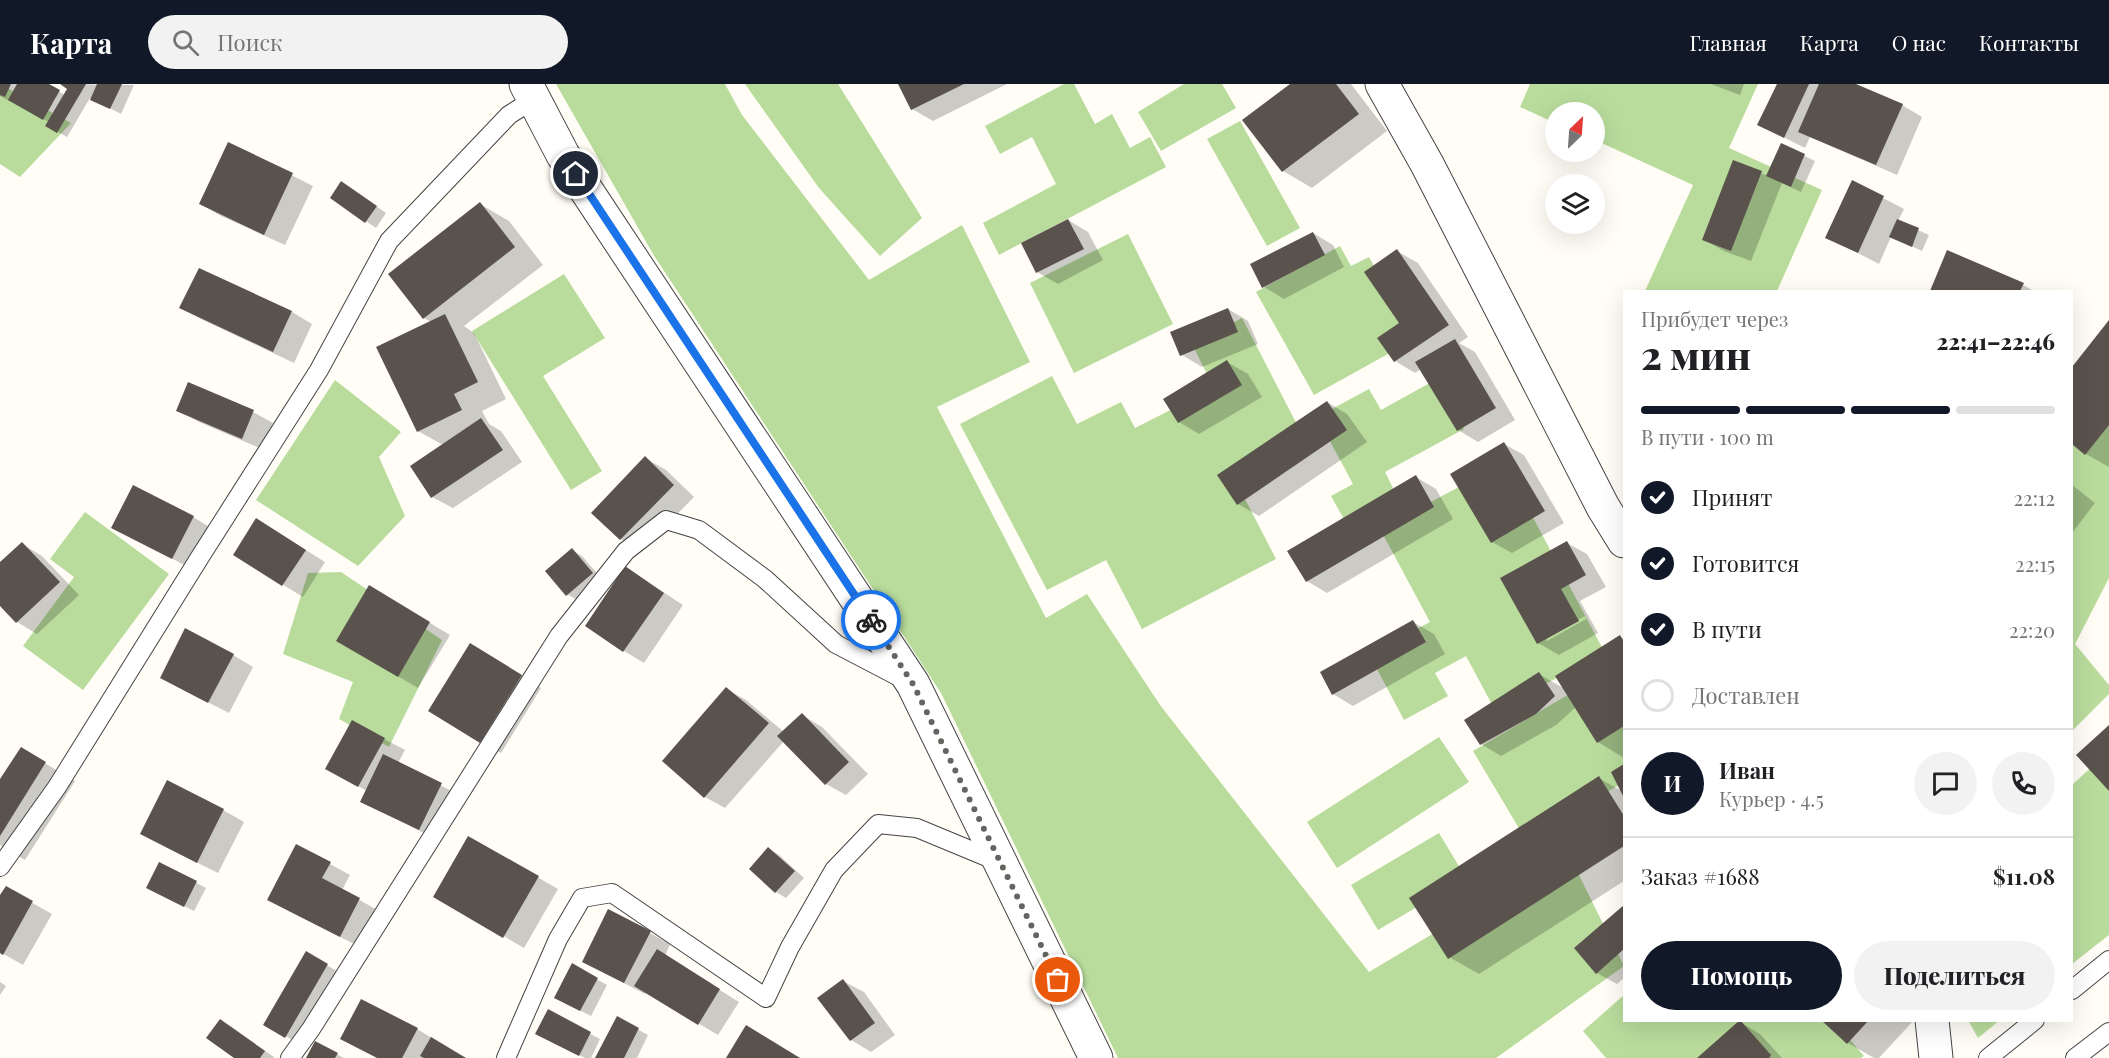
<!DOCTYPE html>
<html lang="ru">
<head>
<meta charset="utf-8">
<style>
  body { margin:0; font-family:"Playfair Display",serif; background:#f2f2f2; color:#202124; height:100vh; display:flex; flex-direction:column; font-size:22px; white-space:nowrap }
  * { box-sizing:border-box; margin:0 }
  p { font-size:20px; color:#757577 }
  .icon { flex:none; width:33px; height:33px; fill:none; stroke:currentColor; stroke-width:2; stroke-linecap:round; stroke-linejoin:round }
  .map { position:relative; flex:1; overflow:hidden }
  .panel { position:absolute; left:1623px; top:206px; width:450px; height:732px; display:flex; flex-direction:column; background:#fff; border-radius:0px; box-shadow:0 6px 24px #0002 }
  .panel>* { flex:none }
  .needle { width:39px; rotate:25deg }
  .buttons { position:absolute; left:1545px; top:18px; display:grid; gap:12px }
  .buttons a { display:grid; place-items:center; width:60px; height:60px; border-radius:50%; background:#fff; box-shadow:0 6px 24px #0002; font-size:30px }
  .pin { position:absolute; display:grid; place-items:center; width:51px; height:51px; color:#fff; margin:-26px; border:3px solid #fff; border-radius:50%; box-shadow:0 2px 6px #0007 }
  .courier { position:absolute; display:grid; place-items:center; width:60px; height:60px; margin:-30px; border:4px solid #1a73e8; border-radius:50%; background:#fff; color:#222; box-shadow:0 2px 8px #0007 }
  .overview em { font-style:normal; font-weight:800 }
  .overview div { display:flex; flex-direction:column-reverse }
  .overview { display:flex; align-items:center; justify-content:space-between; height:102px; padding:0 18px }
  h1 { font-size:39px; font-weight:800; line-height:45px }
  .bar { display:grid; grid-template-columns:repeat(4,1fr); gap:9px 6px; align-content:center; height:72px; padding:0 18px }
  .bar i { height:8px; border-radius:4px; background:#e0e0e0 }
  .bar .on { background:#111827 }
  .bar p { grid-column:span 4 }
  .line { display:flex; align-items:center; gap:15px; padding:0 18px; border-top:2px solid #e0e0e0 }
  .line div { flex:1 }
  .round { display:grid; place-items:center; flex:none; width:63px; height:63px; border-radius:32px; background:#f2f2f2 }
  ol { padding:0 18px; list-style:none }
  li { display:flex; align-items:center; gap:18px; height:66px }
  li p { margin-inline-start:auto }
  li .icon { padding:6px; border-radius:50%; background:#111827; color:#fff; stroke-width:4 }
  li:last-child { color:#757577 }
  li i { width:33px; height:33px; border:3px solid #e0e0e0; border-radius:50% }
  .cta { display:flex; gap:12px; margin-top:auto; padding:12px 18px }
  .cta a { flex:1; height:69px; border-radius:36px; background:#111827; color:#fff; font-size:24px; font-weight:800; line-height:69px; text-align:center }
  .cta a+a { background:#f2f2f2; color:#202124 }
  header { display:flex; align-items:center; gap:36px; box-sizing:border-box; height:84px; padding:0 30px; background:#111827; color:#fff }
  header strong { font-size:28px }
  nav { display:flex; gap:33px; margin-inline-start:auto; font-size:21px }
  .search { width:420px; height:54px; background:#f2f2f2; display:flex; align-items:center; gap:15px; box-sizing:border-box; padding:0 21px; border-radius:33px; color:#757577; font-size:22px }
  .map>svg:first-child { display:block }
</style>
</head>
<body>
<header>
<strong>Карта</strong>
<div class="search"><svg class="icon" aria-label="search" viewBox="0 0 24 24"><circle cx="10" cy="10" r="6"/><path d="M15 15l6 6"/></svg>Поиск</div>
<nav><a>Главная</a><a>Карта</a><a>О нас</a><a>Контакты</a></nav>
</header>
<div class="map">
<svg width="2109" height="974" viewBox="0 0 2109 974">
  <rect width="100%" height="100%" fill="#fffdf5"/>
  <g fill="#b9dc9c">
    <polygon points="0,0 71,39 20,93 0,80"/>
    <polygon points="556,0 725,0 742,31 869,196 962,141 1030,278 937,323 1046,534 1087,510 1160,621 1369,888 1568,769 1624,882 1496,974 1118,974 941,609 653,170"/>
    <polygon points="745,0 838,0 922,134 880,172 819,104"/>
    <polygon points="1064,0 1074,0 1095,40 1112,30 1130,64 1150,53 1166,83 999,171 983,139 1056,100 1032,53 1000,70 985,42"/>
    <polygon points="1184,0 1222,0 1236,24 1161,67 1138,28"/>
    <polygon points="1530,0 1758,0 1729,64 1822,106 1777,207 1645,207 1693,101 1595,56 1594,28 1556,28 1555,39 1520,23"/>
    <polygon points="1240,37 1300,144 1267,162 1207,55"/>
    <polygon points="1128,150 1173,240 1074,289 1030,199"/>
    <polygon points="1340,162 1351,182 1369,173 1415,255 1314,311 1256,208"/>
    <polygon points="564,190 605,254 543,292 602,387 571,406 472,247"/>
    <polygon points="1242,234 1302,350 1231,388 1276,475 1142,545 1106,476 1047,506 960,340 1052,292 1077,340 1121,318 1135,344 1214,304 1192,260"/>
    <polygon points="1437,295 1464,345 1385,388 1397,412 1346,439 1331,412 1353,400 1317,333 1369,305 1381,326"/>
    <polygon points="335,296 401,348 379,373 405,432 358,482 256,416"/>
    <polygon points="2109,312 2109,494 2075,560 2109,601 2109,610 2072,647 2072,353"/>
    <polygon points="1504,379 1605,569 1495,626 1466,572 1435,589 1448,612 1404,636 1369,570 1430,538 1380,445"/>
    <polygon points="85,428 169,490 83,606 23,562 74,493 50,475"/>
    <polygon points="341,488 442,556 389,663 339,635 353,598 283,570 308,489"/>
    <polygon points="1615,583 1624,599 1624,698 1526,756 1473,667"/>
    <polygon points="1439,653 1469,698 1337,784 1307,738"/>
    <polygon points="2109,667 2109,851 2072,880 2072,701"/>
    <polygon points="1439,749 1466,794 1378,846 1351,801"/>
    <polygon points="1624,911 1624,936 1833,936 1864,972 1861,974 1606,974 1583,947"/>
    <polygon points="1968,936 2000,936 1978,954"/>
  </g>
  <g fill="#0003" fill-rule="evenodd">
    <polygon points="0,0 46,0 65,11 69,4 63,0 134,1 121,30 90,14 67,53 47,42 49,38 0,12"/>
    <polygon points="899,0 1007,0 933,37 912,25"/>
    <polygon points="1293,0 1351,0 1387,47 1312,104 1283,87"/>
    <polygon points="1711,0 1744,0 1740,11"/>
    <polygon points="1778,0 1852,0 1902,21 1922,33 1897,91 1810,53 1805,64 1759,41"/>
    <polygon points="229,60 313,102 285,161 221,132 201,120"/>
    <polygon points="1782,61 1815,77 1801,108 1782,99 1751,177 1724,167 1704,156 1734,78 1768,92"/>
    <polygon points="1852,98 1904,125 1898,137 1929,151 1922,167 1891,153 1879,180 1827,153"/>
    <polygon points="352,105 386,129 376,144 332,114"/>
    <polygon points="480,120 509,137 543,181 464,242 474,249 506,315 482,327 489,340 501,347 522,378 453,424 432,413 443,361 418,347 431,238 424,234"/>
    <polygon points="1068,136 1088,148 1103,176 1058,200 1037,188"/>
    <polygon points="1313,149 1333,161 1344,183 1284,215 1264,203"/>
    <polygon points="1397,167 1418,179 1468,253 1459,259 1475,268 1515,336 1478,358 1458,346 1421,285 1415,289 1395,277 1401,240"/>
    <polygon points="200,186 292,228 312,240 294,279 201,235 181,224"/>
    <polygon points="2023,201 2034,207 1931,207"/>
    <polygon points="1228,225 1248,237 1258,260 1202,283 1182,271"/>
    <polygon points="2109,238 2109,383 2086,370 2072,358 2072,285"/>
    <polygon points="1227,278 1248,290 1262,313 1199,350 1179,338"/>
    <polygon points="1327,318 1347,330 1367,358 1259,432 1238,420"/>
    <polygon points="178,326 253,328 273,339 262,365 199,338"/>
    <polygon points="1504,360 1524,371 1564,439 1512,469 1492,458"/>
    <polygon points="645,374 666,386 694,413 641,467 621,455 593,429"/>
    <polygon points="1416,393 1436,405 1453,435 1327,509 1307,497"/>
    <polygon points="2072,401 2095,419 2072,449"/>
    <polygon points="193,433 213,445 192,485 113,444"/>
    <polygon points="277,448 325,478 303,513 235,471"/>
    <path d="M1567,459L1587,470L1606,503L1580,517L1598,549L1559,571L1538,559ZM1585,532L1586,535L1547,557V553Z"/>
    <polygon points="22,460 42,472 79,511 37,550 17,538 0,520 0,481"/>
    <polygon points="572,466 582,472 602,495 577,516 567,510"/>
    <polygon points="626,484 683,521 644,579 624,567"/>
    <polygon points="370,503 450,551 418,604 338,557"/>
    <polygon points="1413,538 1434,550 1445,570 1353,622 1333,610"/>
    <polygon points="1620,553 1624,555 1624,674 1598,658 1576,623 1556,641 1501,672 1481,660 1539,590 1565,605"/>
    <polygon points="233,571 253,583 229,629 182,605"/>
    <polygon points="491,573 541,604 501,669 480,658"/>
    <polygon points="726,605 746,616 784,648 802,631 822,643 868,690 846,711 826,700 784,657 725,724 705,713"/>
    <polygon points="384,655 405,666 398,679 461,712 439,757 362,717 367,707 327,685"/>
    <polygon points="21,665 75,697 25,776 0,761 0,698"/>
    <polygon points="1624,682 1624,797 1479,890 1449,873 1599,694 1623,708 1613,688"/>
    <polygon points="223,726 244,738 218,789 162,761"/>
    <polygon points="469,754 558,805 524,864 435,812"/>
    <polygon points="769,765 779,771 804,794 786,814 776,808 751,785"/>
    <polygon points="160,780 206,804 194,827 158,809"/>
    <polygon points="330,780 350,791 342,806 379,827 360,863 289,827"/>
    <polygon points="6,804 52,830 23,881 0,868 0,814"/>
    <polygon points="1624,823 1624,894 1617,900 1597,889 1576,864"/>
    <polygon points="650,849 670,860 665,872 739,918 718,951 646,908 645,910 604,889"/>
    <polygon points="306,869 347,893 306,964 265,940"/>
    <polygon points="572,881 607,901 591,932 565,919"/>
    <polygon points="843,897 864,908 895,951 871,968 851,956"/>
    <polygon points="0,898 6,902 0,911"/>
    <polygon points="548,927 600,955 591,974 585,974 547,955"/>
    <polygon points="617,934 648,951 637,974 597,974"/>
    <polygon points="1823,936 1914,936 1879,974 1874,974 1848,959"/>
    <polygon points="1740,938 1760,950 1782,974 1699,974"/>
    <polygon points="230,942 274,973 274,974 237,974"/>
    <polygon points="417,945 437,957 463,974 378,974"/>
    <polygon points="316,959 344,974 308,974"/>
  </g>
  <g fill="#5a524d">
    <polygon points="0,0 11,0 5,13 0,11"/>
    <polygon points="17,0 49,0 60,6 43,36 8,16"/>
    <polygon points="60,0 86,0 57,49 45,42 67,5"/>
    <polygon points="97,0 122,0 110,25 90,16"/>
    <polygon points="898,0 964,0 911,26"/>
    <polygon points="1290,0 1336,0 1359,30 1282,88 1242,36"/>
    <polygon points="1777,0 1809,0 1784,54 1757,41"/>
    <polygon points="1819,0 1856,0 1903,20 1876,81 1798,48"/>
    <polygon points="228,58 293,89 264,151 199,120"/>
    <polygon points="1781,59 1805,70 1791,103 1766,92"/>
    <polygon points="1733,76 1762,87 1731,167 1702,156"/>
    <polygon points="1852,96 1884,112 1858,169 1825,154"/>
    <polygon points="341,97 377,122 365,139 330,114"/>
    <polygon points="480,118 515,163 423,235 388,190"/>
    <polygon points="1068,135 1084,165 1036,189 1021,159"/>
    <polygon points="1897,135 1919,144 1912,163 1889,153"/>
    <polygon points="1313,148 1325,171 1262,204 1250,180"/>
    <polygon points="1397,165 1449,241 1394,278 1377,254 1399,239 1364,188"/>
    <polygon points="1947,166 2024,199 2020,207 1930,207"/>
    <polygon points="199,184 292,227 273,268 179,224"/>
    <polygon points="1228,224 1238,248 1180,272 1170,248"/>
    <polygon points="445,230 478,298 454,310 462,326 417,348 376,263"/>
    <polygon points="2109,236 2109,341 2085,371 2072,360 2072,283"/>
    <polygon points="1455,255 1496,324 1457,347 1415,278"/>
    <polygon points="1227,276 1242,301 1178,339 1163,315"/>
    <polygon points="188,298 254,326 242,355 176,327"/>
    <polygon points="1327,317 1347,346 1237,421 1217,391"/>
    <polygon points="481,334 503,366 431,414 410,382"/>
    <polygon points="1504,358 1545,427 1491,459 1450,390"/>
    <polygon points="645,372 674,401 620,456 591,429"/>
    <polygon points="1416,391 1434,423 1306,498 1287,467"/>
    <polygon points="133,401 194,432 172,475 111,444"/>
    <polygon points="256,434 306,466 282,502 233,471"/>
    <polygon points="1567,457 1586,491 1561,505 1579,537 1537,560 1500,494"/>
    <polygon points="22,458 60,498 16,539 0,522 0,478"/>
    <polygon points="572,464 593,489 566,512 545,487"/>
    <polygon points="625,482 664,509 623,568 585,542"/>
    <polygon points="369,501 430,538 398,593 336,557"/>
    <polygon points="1413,536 1426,558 1332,611 1320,588"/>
    <polygon points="185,544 234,570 208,619 160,594"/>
    <polygon points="1620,551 1624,558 1624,642 1597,659 1555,592"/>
    <polygon points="470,559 522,591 480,659 428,627"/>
    <polygon points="1539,588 1555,612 1536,630 1480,661 1464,636"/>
    <polygon points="726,603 769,639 704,714 662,677"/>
    <polygon points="802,629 849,678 825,701 777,652"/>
    <polygon points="352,636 385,654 358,703 325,685"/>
    <polygon points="2109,641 2109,707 2076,671"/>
    <polygon points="21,663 46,678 0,752 0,695"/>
    <polygon points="383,670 442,699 419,746 360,718"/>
    <polygon points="1624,680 1624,714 1611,688"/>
    <polygon points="1599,692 1624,732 1624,762 1448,875 1409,814"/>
    <polygon points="167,696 224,725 197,779 140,750"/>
    <polygon points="468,752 539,792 503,854 433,813"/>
    <polygon points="296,760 331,778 322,794 360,814 340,853 267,816"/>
    <polygon points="768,763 795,787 775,809 749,785"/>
    <polygon points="159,778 197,797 184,823 146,804"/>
    <polygon points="6,802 33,817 3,871 0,869 0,811"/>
    <polygon points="1624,821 1624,865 1596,890 1574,864"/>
    <polygon points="608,825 651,847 624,899 582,878"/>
    <polygon points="657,865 720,905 698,941 634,902"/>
    <polygon points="306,867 328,880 285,954 263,941"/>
    <polygon points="572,879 598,894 580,927 554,914"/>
    <polygon points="843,895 875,939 850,957 817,914"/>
    <polygon points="361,915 418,944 402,974 377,974 340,955"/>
    <polygon points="548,925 591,948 579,972 535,950"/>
    <polygon points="617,932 639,944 624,974 595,974"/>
    <polygon points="220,935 265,967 260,974 234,974 206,954"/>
    <polygon points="1740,936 1771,971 1769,974 1697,974"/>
    <polygon points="1821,936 1869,936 1847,960"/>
    <polygon points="746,941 800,974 726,974"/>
    <polygon points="431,953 466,974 424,974 420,972"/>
    <polygon points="315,957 338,969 335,974 306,974"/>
  </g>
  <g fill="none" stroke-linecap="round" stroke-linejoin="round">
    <g stroke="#444" stroke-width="20">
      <g id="lane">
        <polyline points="0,783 57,703 200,473 319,286 389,157 509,31 534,15"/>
        <polyline points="2072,906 2109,876"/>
        <polyline points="290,974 311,945 559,552 626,467 666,436 699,446 765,495 836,560 903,595"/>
        <polyline points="506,974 558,855 582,814 612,809 766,914 790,863 834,786 878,740 917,744 999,778"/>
        <polyline points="1988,974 2035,936"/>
        <polyline points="2075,974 2109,948"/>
      </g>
    </g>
    <g stroke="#444" stroke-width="35">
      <g id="street">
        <polyline points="526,0 563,71 913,600 1096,974"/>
        <polyline points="1382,0 1427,80 1603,423 1624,457"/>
        <polyline points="1932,936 1936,974"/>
      </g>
    </g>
    <use href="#lane" stroke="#fff" stroke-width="18"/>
    <use href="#street" stroke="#fff" stroke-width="33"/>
  </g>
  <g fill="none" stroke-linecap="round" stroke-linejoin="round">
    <polyline stroke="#646461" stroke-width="6" stroke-dasharray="0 10.8" points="871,536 913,600 1058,896"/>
    <polyline stroke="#1a73e8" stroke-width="8" points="576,90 871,536"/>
  </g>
</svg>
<div class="buttons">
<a><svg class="needle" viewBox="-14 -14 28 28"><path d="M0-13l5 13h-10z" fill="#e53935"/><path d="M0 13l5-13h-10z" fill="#757577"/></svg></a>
<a><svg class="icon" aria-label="layers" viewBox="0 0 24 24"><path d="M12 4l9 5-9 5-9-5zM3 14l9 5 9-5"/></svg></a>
</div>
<div class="pin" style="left:1058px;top:896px;background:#ea580c"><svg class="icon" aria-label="bag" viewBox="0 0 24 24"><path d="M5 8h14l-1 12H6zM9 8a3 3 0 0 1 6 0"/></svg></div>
<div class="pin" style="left:576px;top:90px;background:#1f2937"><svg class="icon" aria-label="home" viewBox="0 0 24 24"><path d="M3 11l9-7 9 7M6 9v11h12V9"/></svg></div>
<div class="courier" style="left:871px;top:536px"><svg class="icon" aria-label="bike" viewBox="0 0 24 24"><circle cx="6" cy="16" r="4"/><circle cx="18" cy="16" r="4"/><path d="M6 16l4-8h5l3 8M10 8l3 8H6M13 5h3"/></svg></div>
<section class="panel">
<div class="overview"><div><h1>2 мин</h1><p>Прибудет через</p></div><em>22:41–22:46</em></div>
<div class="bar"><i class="on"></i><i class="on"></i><i class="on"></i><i></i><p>В пути · 100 m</p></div>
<ol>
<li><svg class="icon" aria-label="check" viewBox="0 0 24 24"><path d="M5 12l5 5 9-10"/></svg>Принят<p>22:12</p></li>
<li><svg class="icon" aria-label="check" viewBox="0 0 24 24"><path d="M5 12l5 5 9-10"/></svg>Готовится<p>22:15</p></li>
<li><svg class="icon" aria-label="check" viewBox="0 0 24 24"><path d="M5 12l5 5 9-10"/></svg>В пути<p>22:20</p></li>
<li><i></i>Доставлен</li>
</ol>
<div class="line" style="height:108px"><b class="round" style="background:#111827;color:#fff">И</b><div><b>Иван</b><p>Курьер · 4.5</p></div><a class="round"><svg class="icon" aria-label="chat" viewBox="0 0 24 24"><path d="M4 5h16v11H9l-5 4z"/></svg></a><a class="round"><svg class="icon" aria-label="phone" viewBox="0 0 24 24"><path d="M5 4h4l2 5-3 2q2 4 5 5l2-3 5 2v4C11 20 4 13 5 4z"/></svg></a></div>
<div class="line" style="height:78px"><div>Заказ #1688</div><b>$11.08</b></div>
<div class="cta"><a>Помощь</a><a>Поделиться</a></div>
</section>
</div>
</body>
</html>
